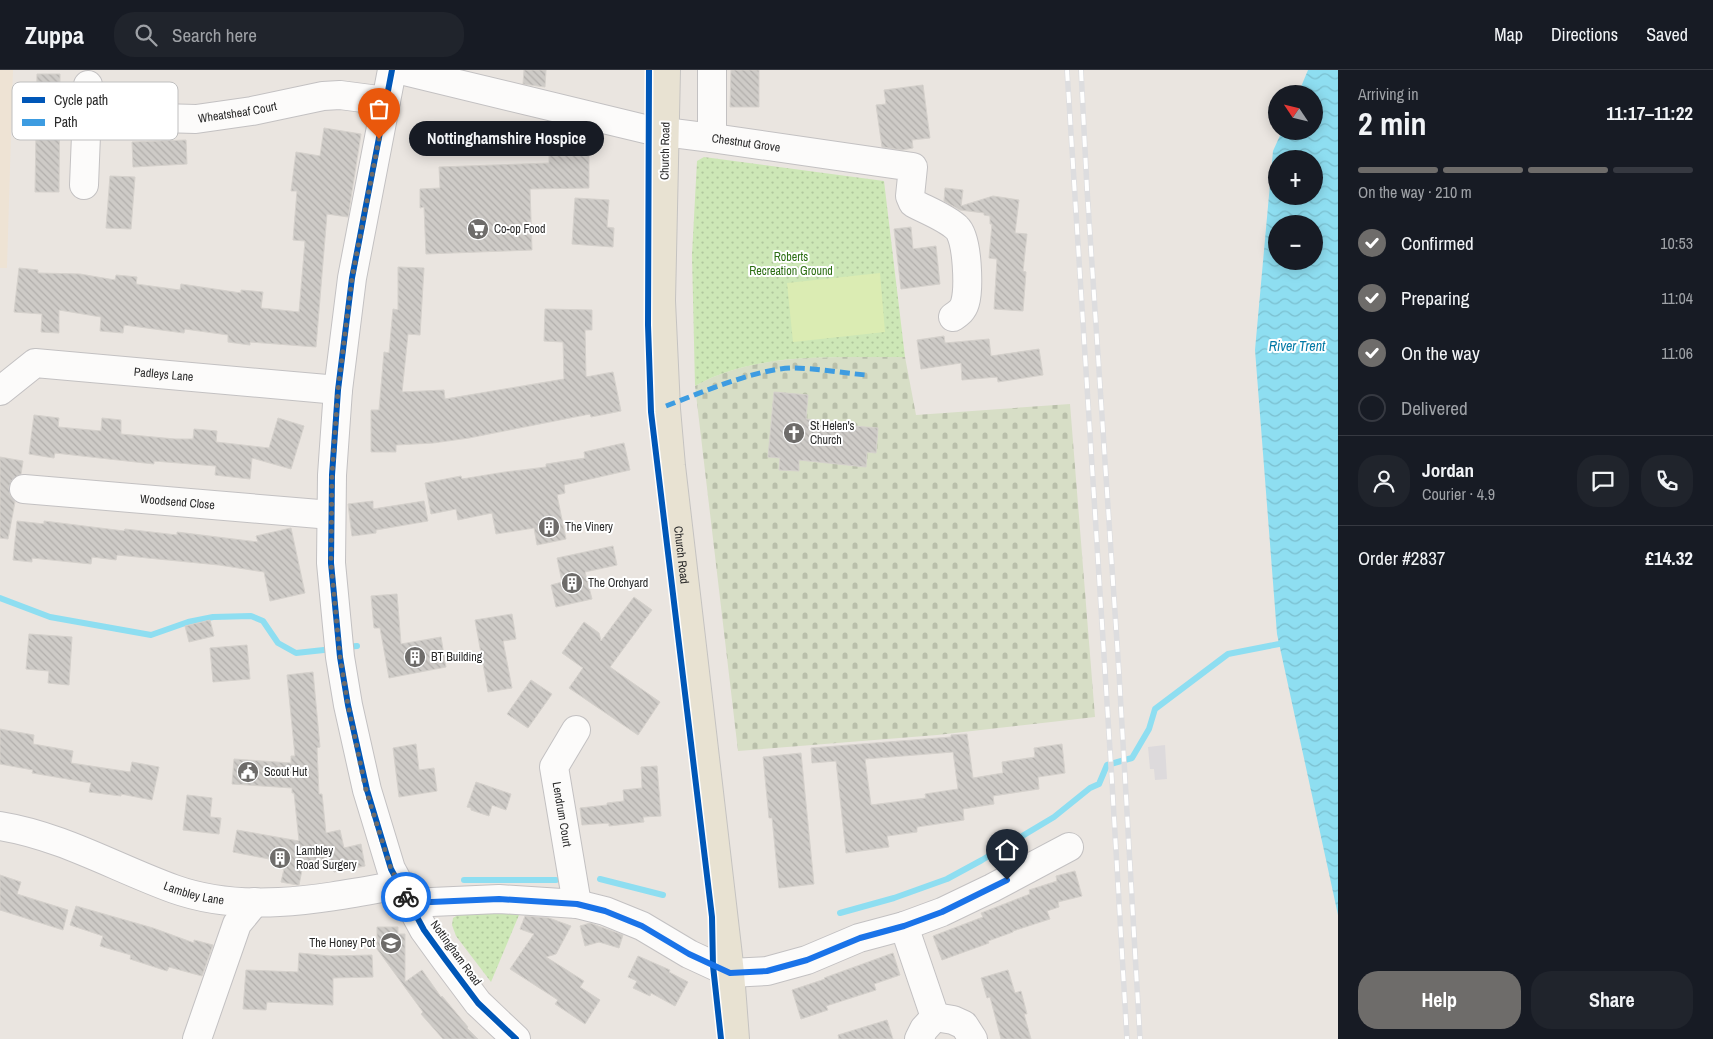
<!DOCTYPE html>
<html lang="en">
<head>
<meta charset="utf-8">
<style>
  body { margin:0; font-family:"Archivo Narrow",sans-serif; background:#20242c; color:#f1f3f6; height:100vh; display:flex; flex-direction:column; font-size:19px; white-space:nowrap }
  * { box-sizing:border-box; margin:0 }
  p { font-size:16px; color:#9ea1a6 }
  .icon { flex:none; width:28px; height:28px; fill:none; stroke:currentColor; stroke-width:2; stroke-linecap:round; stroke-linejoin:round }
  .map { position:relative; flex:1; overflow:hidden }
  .side { display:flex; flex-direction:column; background:#171b24; width:375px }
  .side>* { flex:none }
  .needle { width:32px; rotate:305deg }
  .fabs { position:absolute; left:1268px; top:15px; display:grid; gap:10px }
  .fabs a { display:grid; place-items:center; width:55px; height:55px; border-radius:50%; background:#171b24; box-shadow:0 2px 12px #0003; font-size:25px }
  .pin { position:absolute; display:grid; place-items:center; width:42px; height:42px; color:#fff; margin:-51px -21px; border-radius:50% 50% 50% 0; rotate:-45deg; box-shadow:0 0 5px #0007 }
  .pin .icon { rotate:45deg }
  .courier { position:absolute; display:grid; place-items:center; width:50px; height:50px; margin:-25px; border:4px solid #1a73e8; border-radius:50%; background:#fff; color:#222; box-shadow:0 1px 6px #0007 }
  .bubble { position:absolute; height:35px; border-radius:18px; background:#171b24; box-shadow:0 2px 12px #0003; font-size:16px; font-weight:700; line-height:35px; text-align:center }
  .head em { font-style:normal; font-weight:700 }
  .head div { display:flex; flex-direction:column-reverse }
  .head { display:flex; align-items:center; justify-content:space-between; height:85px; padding:0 20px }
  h1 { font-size:32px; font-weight:700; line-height:38px }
  .bar { display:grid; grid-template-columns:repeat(4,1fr); gap:8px 5px; align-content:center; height:60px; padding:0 20px }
  .bar i { height:6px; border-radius:4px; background:#363941 }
  .bar .on { background:#6e6c6a }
  .bar p { grid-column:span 4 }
  .line { display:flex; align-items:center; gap:12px; padding:0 20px; border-top:1px solid #363941 }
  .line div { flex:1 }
  .round { display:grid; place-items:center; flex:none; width:52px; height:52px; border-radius:20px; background:#20242c }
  ol { padding:0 20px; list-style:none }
  li { display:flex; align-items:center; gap:15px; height:55px }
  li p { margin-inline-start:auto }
  li .icon { padding:5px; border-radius:50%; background:#6e6c6a; color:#fff; stroke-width:4 }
  li:last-child { color:#9ea1a6 }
  li i { width:28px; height:28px; border:2px solid #363941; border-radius:50% }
  .button { display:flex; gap:10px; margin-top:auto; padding:10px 20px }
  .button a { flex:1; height:58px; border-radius:20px; background:#6e6c6a; color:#fff; font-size:20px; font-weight:700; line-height:58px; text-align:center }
  .button a+a { background:#20242c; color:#f1f3f6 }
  header { display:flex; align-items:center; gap:30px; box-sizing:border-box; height:70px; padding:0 25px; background:#171b24; border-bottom:1px solid #363941 }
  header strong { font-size:24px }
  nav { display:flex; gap:28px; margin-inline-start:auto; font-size:18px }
  .search { width:350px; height:45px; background:#20242c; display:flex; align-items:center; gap:12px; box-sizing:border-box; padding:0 18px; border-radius:20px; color:#9ea1a6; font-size:19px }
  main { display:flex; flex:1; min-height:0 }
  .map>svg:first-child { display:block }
</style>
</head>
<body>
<header>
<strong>Zuppa</strong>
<div class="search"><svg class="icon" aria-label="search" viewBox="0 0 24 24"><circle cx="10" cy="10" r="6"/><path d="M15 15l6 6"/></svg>Search here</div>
<nav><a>Map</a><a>Directions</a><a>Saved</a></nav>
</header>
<main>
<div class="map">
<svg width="1338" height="969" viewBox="0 0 1338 969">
  <defs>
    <pattern id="cemetery-stones" width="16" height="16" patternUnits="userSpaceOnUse" patternTransform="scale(1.25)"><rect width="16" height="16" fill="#d7dec6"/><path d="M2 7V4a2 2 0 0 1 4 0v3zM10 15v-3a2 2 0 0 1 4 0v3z" fill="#b9bfaa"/></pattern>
    <pattern id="park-dots" width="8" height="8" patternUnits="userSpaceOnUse" patternTransform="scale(1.25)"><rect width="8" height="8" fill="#cde7b6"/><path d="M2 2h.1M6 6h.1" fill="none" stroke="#b0c69d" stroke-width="1.8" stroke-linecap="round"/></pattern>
    <pattern id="water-waves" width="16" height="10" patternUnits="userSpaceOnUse" patternTransform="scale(1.25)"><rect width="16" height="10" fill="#8edef1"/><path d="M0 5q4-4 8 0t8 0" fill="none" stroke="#7bbfcf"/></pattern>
    <pattern id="building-back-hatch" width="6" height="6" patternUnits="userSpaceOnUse" patternTransform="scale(1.25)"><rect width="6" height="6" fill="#cecbc7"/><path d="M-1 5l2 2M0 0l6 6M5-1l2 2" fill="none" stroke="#b1aeab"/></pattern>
  </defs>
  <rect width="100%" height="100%" fill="#eae5e0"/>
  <polygon fill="#dddadc" points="1165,675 1167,709 1155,710 1154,699 1150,699 1148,677"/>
  <polygon fill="#eee3d4" points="0,0 13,0 7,198 0,198"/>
  <path fill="url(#cemetery-stones)" d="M905,287L916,345L1070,334L1095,647L937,665L738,681L695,316C758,281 836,288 905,287Z"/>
  <g fill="url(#park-dots)">
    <path d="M704,87L884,111L905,287C835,288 758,281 695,316L692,185L697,91Z"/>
    <polygon points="472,841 483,841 519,845 491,912 456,866 452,855 453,848 458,845"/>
  </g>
  <polygon fill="#dbecb3" points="880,203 885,262 793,272 787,213"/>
  <path fill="url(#water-waves)" fill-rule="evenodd" d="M1308,0H1338V845L1277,564L1255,280L1273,81L1282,61H1314V24H1298ZM1276,89H1314V126H1276ZM1276,154H1314V191H1276Z"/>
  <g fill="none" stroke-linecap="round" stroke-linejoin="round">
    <g stroke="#8edef1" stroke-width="6">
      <polyline points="0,528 50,547 151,565 188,552 213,547 251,546 263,551 278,573 296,583 333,579"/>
      <polyline points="345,577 357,576"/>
      <polyline points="600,809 663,825"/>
      <polyline points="464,810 556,810"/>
      <polyline points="840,843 894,828 947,809 982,790 1054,747 1090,718 1099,714 1107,695 1132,688 1149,659 1155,639 1228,584 1279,574 1286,571"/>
    </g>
  </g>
  <g fill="url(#building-back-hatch)" stroke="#d5d1cc" fill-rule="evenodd">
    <polygon points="524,0 546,0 545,17 523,14"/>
    <polygon points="731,0 759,0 759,37 730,37"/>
    <polygon points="37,4 60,4 59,122 35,122"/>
    <polygon points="923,15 930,68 912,70 913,78 902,80 882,77 876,35 886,34 884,20"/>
    <polygon points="324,58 361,64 348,147 327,144 316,277 250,272 250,275 228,272 228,265 185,259 184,263 124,255 123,263 100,261 101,247 59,240 59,263 41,262 42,244 14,242 19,198 38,200 38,203 80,204 115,210 116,205 137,207 136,214 180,220 181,214 241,223 241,220 263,222 261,238 299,242 305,171 293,170 297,121 291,121 296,82 320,86"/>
    <polygon points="186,70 187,94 133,97 132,72"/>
    <polygon points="549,81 589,81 589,118 530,119 532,180 426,184 424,137 420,138 420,119 440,118 439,97 549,93"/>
    <polygon points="110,106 135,107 131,159 106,158"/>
    <polygon points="945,118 963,120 961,136 993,126 1019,130 1015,163 1027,164 1023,201 1026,202 1023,241 994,239 997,189 989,188 992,154 990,154 990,146 984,145 984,143 960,140 944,131"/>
    <polygon points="575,128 609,130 607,157 614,158 613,177 572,174"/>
    <polygon points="911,157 913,179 936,176 940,214 901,219 894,159"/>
    <polygon points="398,197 424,198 420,265 408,264 402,322 444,320 445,329 564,309 563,272 544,271 545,239 592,240 592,260 585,260 586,307 613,302 621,341 591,347 590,344 469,368 433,373 396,375 396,382 371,382 371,340 379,340 384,282 389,283 393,239 398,240"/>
    <polygon points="944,266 945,273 989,269 991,286 1039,279 1043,305 998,312 997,307 962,310 961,293 921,299 917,270"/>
    <polygon points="774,322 808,325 806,349 818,350 817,353 878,358 876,383 867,382 866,397 799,390 799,401 779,400 780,388 768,387"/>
    <polygon points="34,345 59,348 58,357 101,361 102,348 121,350 121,364 175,369 193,369 194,359 217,361 216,372 269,378 278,348 304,356 291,399 252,388 250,409 215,405 216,396 154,391 154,394 55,383 54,388 29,384"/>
    <polygon points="624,373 630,400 564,415 565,423 557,425 566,469 537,475 534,458 496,464 492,443 458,450 456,439 431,444 425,413 461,406 462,409 505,402 546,397 546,394 585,388 584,382"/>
    <polygon points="0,387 23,391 21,404 12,410 9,417 10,425 15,432 8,469 0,468"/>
    <polygon points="373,431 373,439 424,431 428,451 376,460 376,463 352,466 348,434"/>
    <polygon points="17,451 44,454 44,451 124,461 125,459 177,465 177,462 258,472 256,466 291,458 305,523 270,531 264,502 219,495 117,485 116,490 92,487 91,494 32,488 32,492 13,490"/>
    <polygon points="613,476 617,495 585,502 592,529 556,537 551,515 562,512 557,488"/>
    <polygon points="397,524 401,574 441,567 446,597 389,608 380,558 374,558 371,526"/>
    <polygon points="634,527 652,540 610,597 660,632 638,665 569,618 583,598 562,583 584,552 599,563 601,571"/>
    <polygon points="512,544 516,569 503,571 512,618 488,622 475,550"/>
    <polygon points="210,550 214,566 189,572 185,556"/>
    <polygon points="29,564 72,567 69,615 48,613 49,601 26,599"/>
    <polygon points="247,575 250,609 213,612 210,578"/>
    <polygon points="313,602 320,677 317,678 319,724 322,724 326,763 340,760 344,778 361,774 365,796 334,802 332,794 302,800 299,815 297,815 281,812 284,799 273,797 274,790 233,782 237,760 299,771 294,723 292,723 292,718 232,714 234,689 291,693 291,686 295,686 287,605"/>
    <polygon points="531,610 552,624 528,658 507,644"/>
    <polygon points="0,659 34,665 33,674 73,681 71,693 130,702 132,692 159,697 152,730 121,724 121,726 89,722 91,713 32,703 33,700 0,694"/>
    <path d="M967,664L973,708L1003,703L1002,692L1035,687L1034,678L1062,674L1065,703L1038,707L1039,719L993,726L994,734L963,739L964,750L917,757V762L887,766L889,777L846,783L836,691L812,693L811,678L951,667V665ZM953,682L958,719L925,724L926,728L871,735L865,689Z"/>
    <polygon points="416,674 419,700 434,698 437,721 399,727 393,678"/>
    <polygon points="801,683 814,814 779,818 772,748 769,748 763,687"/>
    <polygon points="657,696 661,746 643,747 644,752 609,756 609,753 582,755 580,738 607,735 607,733 624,731 623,720 642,718 641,697"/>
    <polygon points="476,712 511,724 506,740 492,735 489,746 471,740 471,738 467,737"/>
    <polygon points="187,725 212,728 210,747 221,748 219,764 183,760"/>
    <polygon points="1075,801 1082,826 1058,832 1059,837 1047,841 1050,849 1013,861 1013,862 988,871 989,873 942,890 933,866 983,847 981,843 1030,824 1029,820 1057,811 1056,806"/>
    <polygon points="0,805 21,812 17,824 68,840 63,860 0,840"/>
    <polygon points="76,836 153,858 194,873 194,870 213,875 202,906 169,897 167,901 130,889 131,885 100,876 103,866 70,855"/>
    <polygon points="525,846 549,848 571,856 556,884 546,887 584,911 580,917 600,930 585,954 555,934 558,930 510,899 534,864 520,859"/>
    <polygon points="590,853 623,865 619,878 599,872 585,876 580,856"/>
    <polygon points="377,857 398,857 398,864 405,864 405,912 422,900 441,927 442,926 468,957 467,958 478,969 443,969 421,944 423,942 377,879"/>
    <polygon points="299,883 331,886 372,885 373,907 333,908 333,935 267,932 266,940 243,939 246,900 298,902"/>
    <polygon points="893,883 900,905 874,914 876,920 826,936 828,940 801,949 792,920 825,909 824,908"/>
    <polygon points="638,886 670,900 669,902 688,912 675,936 651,923 650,926 633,918 637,911 628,907"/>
    <polygon points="1008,900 1015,923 1021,921 1027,944 1024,944 1031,969 1001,969 990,927 987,928 981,908"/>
    <polygon points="887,950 893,969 839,969 838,965"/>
  </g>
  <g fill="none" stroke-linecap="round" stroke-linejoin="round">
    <g stroke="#c3c1c2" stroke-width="30">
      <g id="minor">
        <polyline points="392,0 352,208 338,320 332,405 331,493 340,587 348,635 367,720 391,799 424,860 445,889 478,933 516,969"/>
        <path id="s1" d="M400,0L649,60L712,68L913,97L910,126L913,133C926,140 947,148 957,158C968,168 969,219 965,233C963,240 959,243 953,247"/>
        <polyline points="712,0 712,68"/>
        <path id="s2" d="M88,46L196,49L252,41L323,26L340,25L386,31"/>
        <polyline points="84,115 88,15"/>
        <path id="s3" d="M0,321L35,293L338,320"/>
        <path id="s4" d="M24,419L331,445"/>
        <path id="s5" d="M576,660L554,697L577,834"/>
        <path id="s6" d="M0,756C62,766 116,798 174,819C247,845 326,828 399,815"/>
        <polyline points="409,833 499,829 577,834 605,841 642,856 689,884 730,903 767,901 807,890 859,868 904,856 942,842 992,818 1069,777"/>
        <polyline points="904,856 935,947"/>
        <polyline points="935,947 953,950 964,955 973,969"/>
        <polyline points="197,969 237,854 255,832"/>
        <polyline points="919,969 924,959 935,947"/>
      </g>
    </g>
    <g stroke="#c5c3c1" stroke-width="30">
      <g id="major">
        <path id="s7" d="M666,0L661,231L666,339L671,396L730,903L735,969"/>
      </g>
    </g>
    <use href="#minor" stroke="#fcfbfa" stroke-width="28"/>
    <use href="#major" stroke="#e8e2d2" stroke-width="28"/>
    <g stroke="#dddddf" stroke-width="5.5">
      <g id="rail">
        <polyline points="1067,0 1112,712 1127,969"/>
        <polyline points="1081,0 1087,119 1119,603 1140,969"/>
      </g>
    </g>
    <use href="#rail" stroke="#fff" stroke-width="4" stroke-dasharray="11" stroke-linecap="butt"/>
    <path stroke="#3d9ce1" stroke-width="5" stroke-dasharray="10 5" stroke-linecap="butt" d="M666,336C700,323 756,299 792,298C816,298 842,303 866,305"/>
    <g stroke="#fff" stroke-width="9">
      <g id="cycleway">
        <polyline points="392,0 352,208 338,320 332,405 331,493 340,587 348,635 367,720 391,799 424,860 445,889 478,933 516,969"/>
        <polyline points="649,0 648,255 651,342 712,847 713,896 721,969"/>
      </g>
    </g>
    <use href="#cycleway" stroke="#0057b8" stroke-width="6"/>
  </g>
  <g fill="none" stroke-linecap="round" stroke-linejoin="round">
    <polyline stroke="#6e6c6a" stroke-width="5" stroke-dasharray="0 9" points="379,69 352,208 338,320 332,405 331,493 340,587 348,635 366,720 391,799 406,827"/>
    <polyline stroke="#1a73e8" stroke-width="6" points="406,827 409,833 499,829 577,834 605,841 642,856 689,884 730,903 767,901 807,890 860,868 904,856 942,842 1007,810"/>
  </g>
  <defs>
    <g id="supermarket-disc" transform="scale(1.125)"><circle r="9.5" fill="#6e6c6a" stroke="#fff"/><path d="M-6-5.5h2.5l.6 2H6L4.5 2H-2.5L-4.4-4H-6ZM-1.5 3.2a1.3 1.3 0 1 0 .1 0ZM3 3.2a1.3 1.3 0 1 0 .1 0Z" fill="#fff"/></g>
    <g id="church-disc" transform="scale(1.125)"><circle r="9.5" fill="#6e6c6a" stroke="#fff"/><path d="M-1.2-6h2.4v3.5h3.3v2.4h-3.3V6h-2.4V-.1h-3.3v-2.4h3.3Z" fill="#fff"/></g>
    <g id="building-disc" transform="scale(1.125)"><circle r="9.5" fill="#6e6c6a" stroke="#fff"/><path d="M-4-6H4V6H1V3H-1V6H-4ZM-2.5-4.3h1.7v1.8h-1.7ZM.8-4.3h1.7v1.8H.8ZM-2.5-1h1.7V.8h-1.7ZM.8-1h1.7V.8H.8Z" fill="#fff"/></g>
    <g id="civic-disc" transform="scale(1.125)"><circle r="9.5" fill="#6e6c6a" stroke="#fff"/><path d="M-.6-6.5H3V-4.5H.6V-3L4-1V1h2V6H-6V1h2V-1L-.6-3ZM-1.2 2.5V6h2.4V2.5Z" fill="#fff"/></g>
    <g id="school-disc" transform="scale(1.125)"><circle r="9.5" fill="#6e6c6a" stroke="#fff"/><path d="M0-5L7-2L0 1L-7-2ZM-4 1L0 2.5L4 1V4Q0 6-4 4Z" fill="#fff"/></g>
  </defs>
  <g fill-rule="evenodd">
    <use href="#supermarket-disc" x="478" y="159"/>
    <use href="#church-disc" x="794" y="363"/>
    <use href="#building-disc" x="549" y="457"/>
    <use href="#building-disc" x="572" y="513"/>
    <use href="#building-disc" x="415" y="587"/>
    <use href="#civic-disc" x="248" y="702"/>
    <use href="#building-disc" x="280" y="788"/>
    <use href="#school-disc" x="391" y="873"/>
  </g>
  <g text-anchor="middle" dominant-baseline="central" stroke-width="4" stroke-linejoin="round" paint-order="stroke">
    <g font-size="12" fill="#2b2b2b" stroke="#fff">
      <text stroke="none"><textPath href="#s2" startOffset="150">Wheatsheaf Court</textPath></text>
      <text stroke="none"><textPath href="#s1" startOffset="354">Chestnut Grove</textPath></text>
      <text transform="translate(665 81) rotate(-89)">Church Road</text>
      <text stroke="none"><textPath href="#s3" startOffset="174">Padleys Lane</textPath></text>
      <text stroke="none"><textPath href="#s4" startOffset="154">Woodsend Close</textPath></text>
      <text stroke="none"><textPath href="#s7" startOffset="486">Church Road</textPath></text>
      <text stroke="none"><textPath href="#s5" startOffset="91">Lendrum Court</textPath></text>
      <text stroke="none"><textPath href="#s6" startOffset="206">Lambley Lane</textPath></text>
      <text transform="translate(456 883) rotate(54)">Nottingham Road</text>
    </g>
    <g font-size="12" fill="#2b2b2b" stroke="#fff" text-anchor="start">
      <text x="494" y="159">Co-op Food</text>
      <text x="810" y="356">St Helen's<tspan x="810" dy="14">Church</tspan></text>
      <text x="565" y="457">The Vinery</text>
      <text x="588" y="513">The Orchyard</text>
      <text x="431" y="587">BT Building</text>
      <text x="264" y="702">Scout Hut</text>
      <text x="296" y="781">Lambley<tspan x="296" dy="14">Road Surgery</tspan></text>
      <text x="375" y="873" text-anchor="end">The Honey Pot</text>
    </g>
    <g font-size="12" fill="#2d6e14" stroke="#fff">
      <text x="791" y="187">Roberts<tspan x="791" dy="14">Recreation Ground</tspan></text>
    </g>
    <g font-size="14" font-style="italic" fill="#037aa7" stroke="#fff">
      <text x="1297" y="276">River Trent</text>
    </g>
  </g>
  <rect x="12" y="12" width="166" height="58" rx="8" fill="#fff" stroke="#bfbfbf" stroke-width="1"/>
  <rect x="22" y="27" width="23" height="6" fill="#0057b8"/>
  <rect x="22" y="49" width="23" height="7" fill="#3d9ce1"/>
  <g font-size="14" fill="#2b2b2b">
    <text x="54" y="35">Cycle path</text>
    <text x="54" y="57">Path</text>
  </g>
</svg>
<div class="fabs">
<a><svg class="needle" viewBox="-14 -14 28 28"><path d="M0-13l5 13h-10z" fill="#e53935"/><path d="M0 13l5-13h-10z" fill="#9ea1a6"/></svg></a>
<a>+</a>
<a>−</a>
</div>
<div class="pin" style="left:379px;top:69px;background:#ea580c"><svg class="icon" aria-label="bag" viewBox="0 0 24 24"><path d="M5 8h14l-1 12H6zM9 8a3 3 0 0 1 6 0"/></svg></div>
<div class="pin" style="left:1007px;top:810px;background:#1f2937"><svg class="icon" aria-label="home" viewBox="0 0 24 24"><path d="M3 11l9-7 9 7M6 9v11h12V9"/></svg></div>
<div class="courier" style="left:406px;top:827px"><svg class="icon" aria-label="bike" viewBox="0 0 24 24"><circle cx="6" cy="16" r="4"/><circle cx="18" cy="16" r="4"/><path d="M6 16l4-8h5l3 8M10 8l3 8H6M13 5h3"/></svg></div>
<div class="bubble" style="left:409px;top:51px;width:195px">Nottinghamshire Hospice</div>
</div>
<section class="side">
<div class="head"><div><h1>2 min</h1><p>Arriving in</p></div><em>11:17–11:22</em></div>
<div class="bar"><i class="on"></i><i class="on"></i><i class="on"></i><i></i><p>On the way · 210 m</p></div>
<ol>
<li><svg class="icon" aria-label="check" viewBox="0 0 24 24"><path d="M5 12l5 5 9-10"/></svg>Confirmed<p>10:53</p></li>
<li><svg class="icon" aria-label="check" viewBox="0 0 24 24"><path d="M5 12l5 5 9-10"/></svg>Preparing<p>11:04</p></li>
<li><svg class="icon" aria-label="check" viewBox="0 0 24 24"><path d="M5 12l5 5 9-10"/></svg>On the way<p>11:06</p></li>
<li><i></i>Delivered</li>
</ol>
<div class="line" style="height:90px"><a class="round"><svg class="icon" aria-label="person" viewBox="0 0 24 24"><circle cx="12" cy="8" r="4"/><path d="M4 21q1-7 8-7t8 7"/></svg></a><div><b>Jordan</b><p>Courier · 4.9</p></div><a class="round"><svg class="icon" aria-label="chat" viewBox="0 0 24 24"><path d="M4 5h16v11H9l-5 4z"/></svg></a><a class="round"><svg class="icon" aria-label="phone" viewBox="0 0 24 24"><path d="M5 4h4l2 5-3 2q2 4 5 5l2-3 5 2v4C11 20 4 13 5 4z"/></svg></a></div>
<div class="line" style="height:65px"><div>Order #2837</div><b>£14.32</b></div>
<div class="button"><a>Help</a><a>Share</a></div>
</section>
</main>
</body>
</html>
